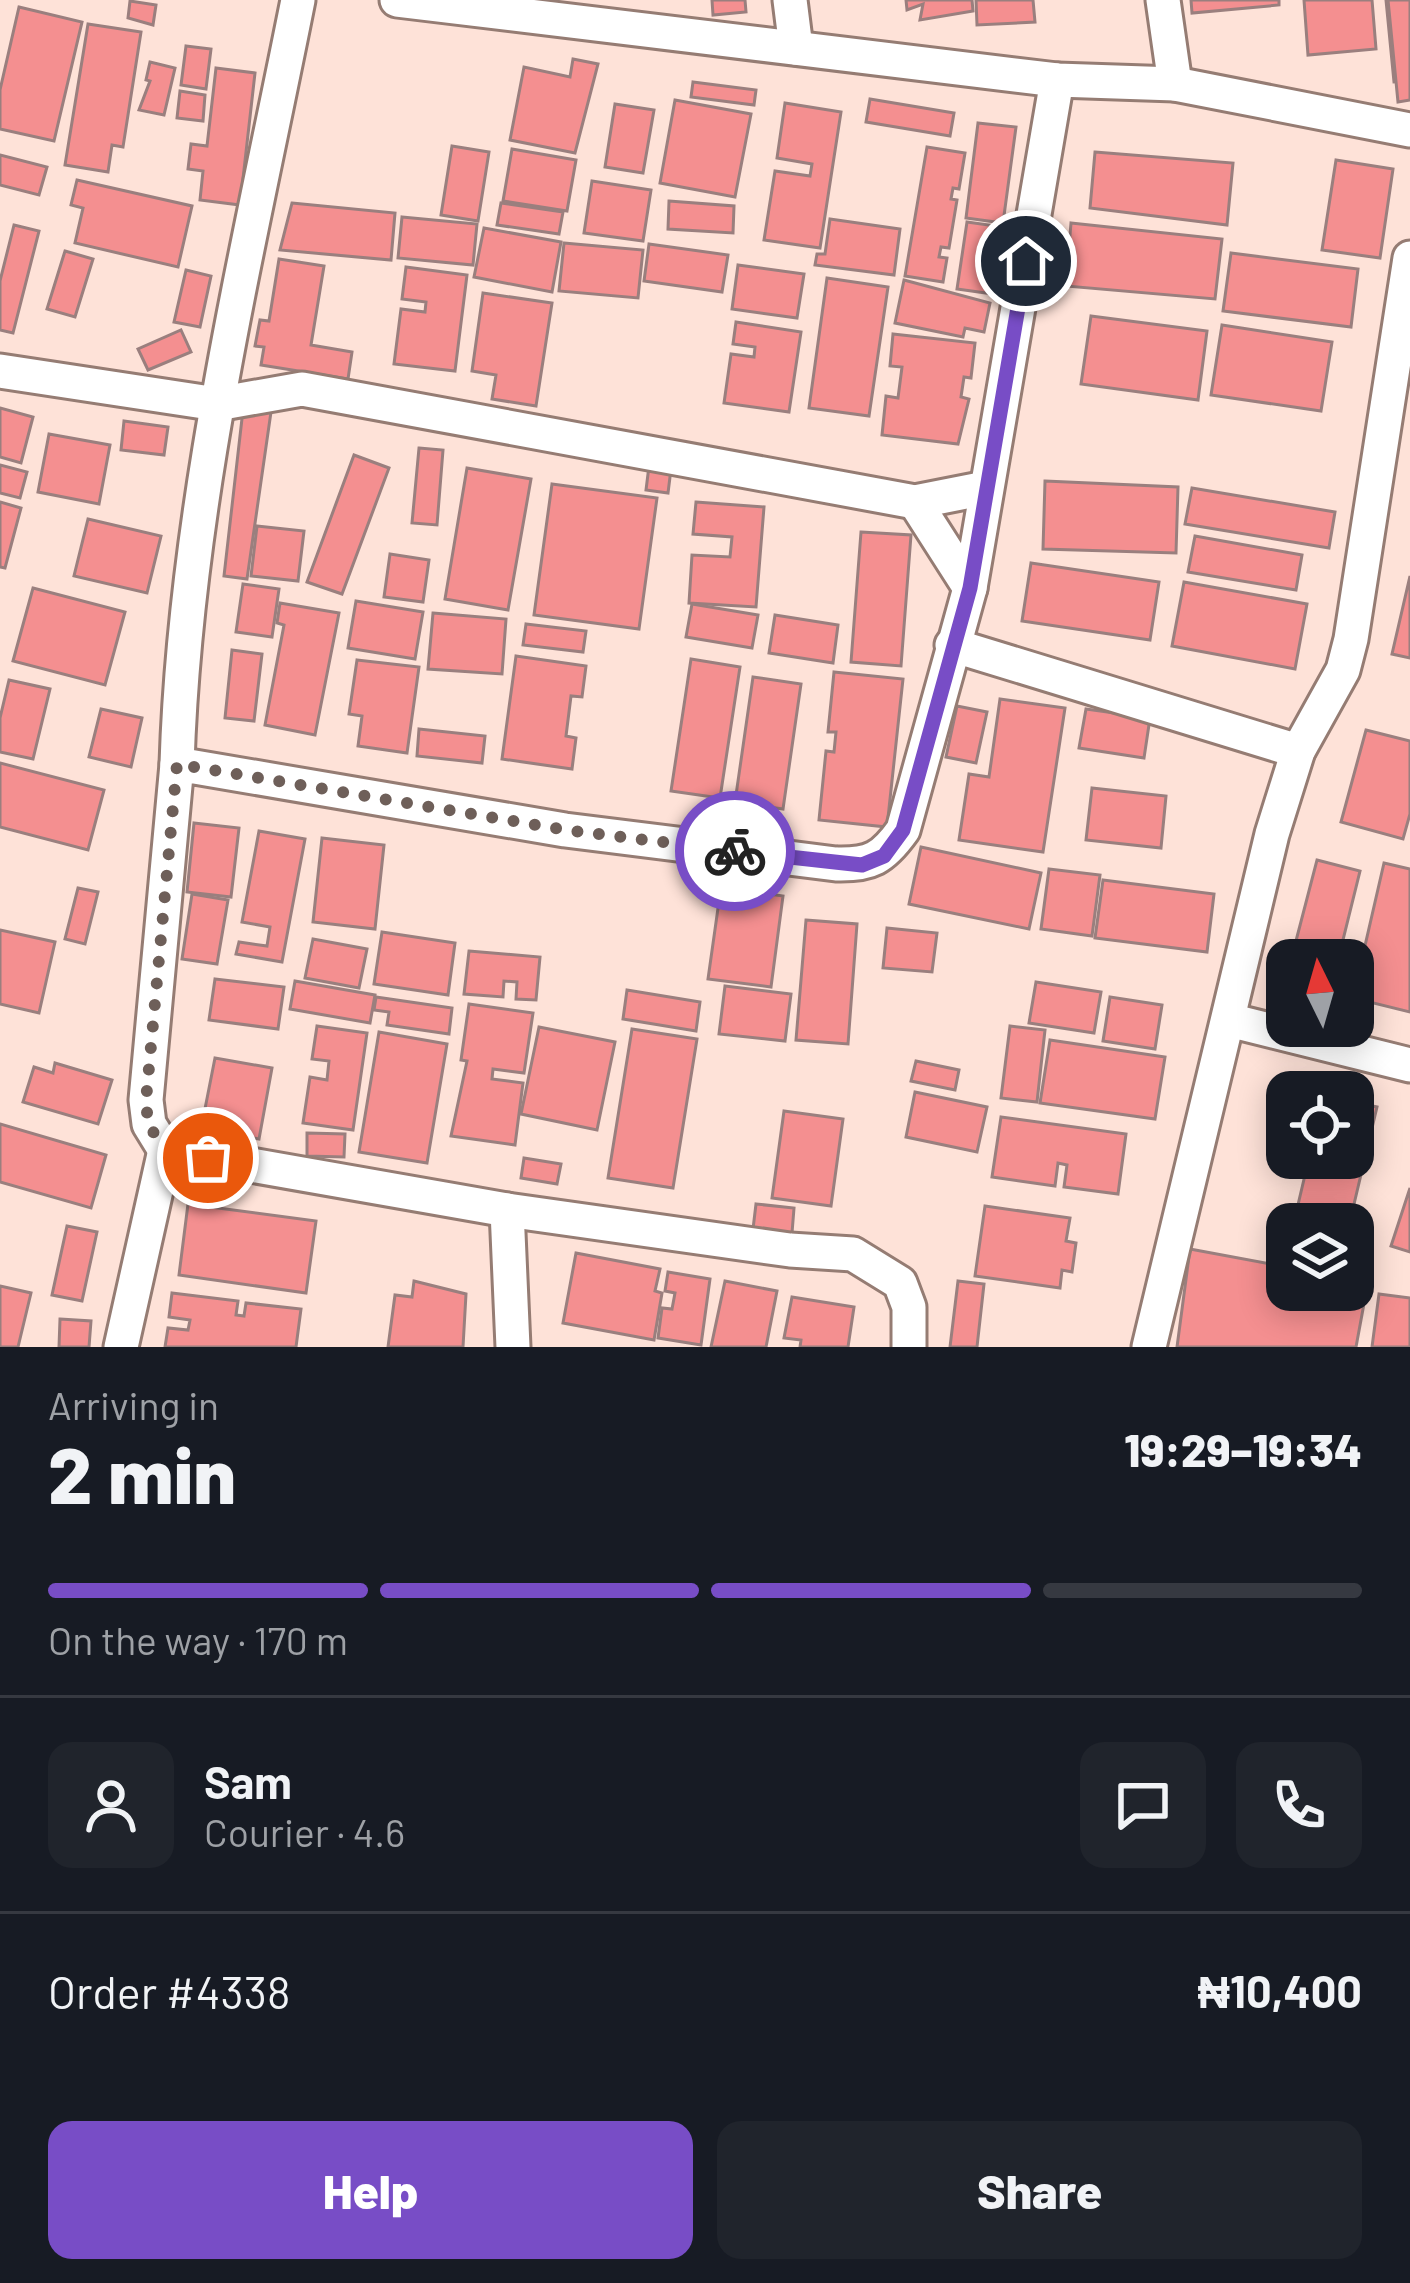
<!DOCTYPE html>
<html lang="en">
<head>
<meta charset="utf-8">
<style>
  body { margin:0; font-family:Barlow,sans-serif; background:#20242c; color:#f1f3f6; height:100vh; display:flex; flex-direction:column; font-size:45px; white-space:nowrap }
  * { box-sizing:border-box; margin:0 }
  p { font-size:39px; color:#9ea1a6 }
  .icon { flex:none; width:66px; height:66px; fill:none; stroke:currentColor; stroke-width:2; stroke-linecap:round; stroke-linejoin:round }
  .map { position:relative; height:1347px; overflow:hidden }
  .side { display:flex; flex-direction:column; background:#171b24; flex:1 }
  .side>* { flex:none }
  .needle { width:78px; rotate:355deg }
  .controls { position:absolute; left:1266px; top:939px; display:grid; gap:24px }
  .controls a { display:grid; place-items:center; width:108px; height:108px; border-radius:24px; background:#171b24; box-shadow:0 6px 30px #0003; font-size:60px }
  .pin { position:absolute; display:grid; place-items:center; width:102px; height:102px; color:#fff; margin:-51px; border:6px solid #fff; border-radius:50%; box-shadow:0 3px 12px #0007 }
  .courier { position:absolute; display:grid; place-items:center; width:120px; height:120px; margin:-60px; border:9px solid #784dc6; border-radius:50%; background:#fff; color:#222; box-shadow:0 3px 15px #0007 }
  .head em { font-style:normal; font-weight:800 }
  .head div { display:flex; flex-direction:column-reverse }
  .head { display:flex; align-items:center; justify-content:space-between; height:204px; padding:0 48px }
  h1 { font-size:78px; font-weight:800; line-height:90px }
  .bar { display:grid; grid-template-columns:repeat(4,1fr); gap:18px 12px; align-content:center; height:144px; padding:0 48px }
  .bar i { height:15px; border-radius:9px; background:#363941 }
  .bar .on { background:#784dc6 }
  .bar p { grid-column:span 4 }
  .line { display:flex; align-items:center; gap:30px; padding:0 48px; border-top:3px solid #363941 }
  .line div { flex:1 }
  .round { display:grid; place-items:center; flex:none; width:126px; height:126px; border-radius:24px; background:#20242c }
  .primary-button { display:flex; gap:24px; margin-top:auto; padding:24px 48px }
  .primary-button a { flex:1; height:138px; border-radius:24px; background:#784dc6; color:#fff; font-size:48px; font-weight:800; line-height:138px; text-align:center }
  .primary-button a+a { background:#20242c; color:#f1f3f6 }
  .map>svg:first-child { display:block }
</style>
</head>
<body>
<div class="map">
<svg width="1410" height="1347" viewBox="0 0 1410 1347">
  <rect width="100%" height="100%" fill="#fee2d8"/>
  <g fill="#f48f90" stroke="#9a7f7e" stroke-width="3">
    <polygon points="712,0 745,0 746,12 713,15"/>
    <polygon points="906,0 972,0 973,11 920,20 923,4 907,10"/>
    <polygon points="976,0 1033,0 1035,22 977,25"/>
    <polygon points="1191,0 1279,0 1279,5 1192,13"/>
    <polygon points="1304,0 1372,0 1376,49 1308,55"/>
    <polygon points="1386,0 1410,0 1410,81 1394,82"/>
    <polygon points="1388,0 1410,0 1410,100 1398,102"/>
    <polygon points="130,1 156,5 153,25 128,18"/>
    <polygon points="19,7 82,22 54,141 0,129 0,90"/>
    <polygon points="88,24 141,32 123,147 112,145 108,172 65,165"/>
    <polygon points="186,46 211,49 206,89 181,85"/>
    <polygon points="573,59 598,64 575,153 510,140 524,67 570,77"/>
    <polygon points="150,62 175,68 164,115 139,110 150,81 146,80"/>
    <polygon points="216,68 255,73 240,205 200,200 203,171 188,169 191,144 207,146"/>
    <polygon points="693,82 756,90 754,105 691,97"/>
    <polygon points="180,91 205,95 203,121 177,118"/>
    <polygon points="870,99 954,113 950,136 866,122"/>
    <polygon points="675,100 751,114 735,197 660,183"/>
    <polygon points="785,103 841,112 820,248 764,240 775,171 810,176 812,164 777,158"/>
    <polygon points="615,104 654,110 643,173 605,167"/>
    <polygon points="978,123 1016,127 1003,223 966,218"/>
    <polygon points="452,146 489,152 478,221 441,215"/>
    <polygon points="927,147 965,153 959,189 953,188 951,199 957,200 949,248 941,247 939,257 947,258 943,282 905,276"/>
    <polygon points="512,149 576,160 567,211 503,201"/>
    <polygon points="1095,152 1233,163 1227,225 1090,208"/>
    <polygon points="0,155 47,167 39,195 0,185"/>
    <polygon points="1336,160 1393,169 1380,258 1322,250"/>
    <polygon points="77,180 192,206 178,267 75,243 83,208 71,205"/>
    <polygon points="592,181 651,190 643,241 584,233"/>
    <polygon points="669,201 734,206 733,233 668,229"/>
    <polygon points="292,203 395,213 391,260 280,250"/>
    <polygon points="501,203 563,212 559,234 497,225"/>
    <polygon points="402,217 477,224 473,265 398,258"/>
    <polygon points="830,219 900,229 894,275 815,265 817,254 825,254"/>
    <polygon points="967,222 1003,227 993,294 957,289"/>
    <polygon points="1071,223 1222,239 1215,299 1054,285 1059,246 1069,247"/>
    <polygon points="14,225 39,231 13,333 0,330 0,281"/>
    <polygon points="484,228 561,242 552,292 474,277"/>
    <polygon points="564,243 643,250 638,298 559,291"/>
    <polygon points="649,244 728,255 722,292 644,281"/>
    <polygon points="65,251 93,259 75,317 47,309"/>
    <polygon points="1231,253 1358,269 1351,327 1223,311"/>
    <polygon points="279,259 324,266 311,345 352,352 348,379 261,365 264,347 255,346 260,320 269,321"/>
    <polygon points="738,265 804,274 797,318 732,309"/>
    <polygon points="406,267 467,275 455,371 394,364 401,309 425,312 426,302 402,299"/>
    <polygon points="186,270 211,276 200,327 174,322"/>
    <polygon points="827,278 888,287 869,416 809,408"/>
    <polygon points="904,280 990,303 984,332 965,328 963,337 895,323"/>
    <polygon points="483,293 552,303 536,406 492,399 496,375 472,371"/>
    <polygon points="1091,316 1207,331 1198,400 1081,384"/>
    <polygon points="736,322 801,332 789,412 724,403 731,354 754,357 755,347 733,344"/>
    <polygon points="1222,325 1332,342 1321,411 1211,395"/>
    <polygon points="181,330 191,352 148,370 138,349"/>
    <polygon points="893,334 975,343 971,378 964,377 961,397 969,399 958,444 882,435 886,396 898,398 902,367 890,366"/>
    <polygon points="244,401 272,405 247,579 224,576"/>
    <polygon points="0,408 33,417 21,463 0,457"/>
    <polygon points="124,421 168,427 164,455 121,450"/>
    <polygon points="49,434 110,445 99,504 38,492"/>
    <polygon points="419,448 443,450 437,525 412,523"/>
    <polygon points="354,455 389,468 342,594 307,582"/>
    <polygon points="0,465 27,472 20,498 0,493"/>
    <polygon points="649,466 671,469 668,493 646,490"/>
    <polygon points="467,468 531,479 508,610 445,599"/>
    <polygon points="1045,481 1178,487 1176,553 1043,549"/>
    <polygon points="552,484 657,498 639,629 534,615"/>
    <polygon points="1192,488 1335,512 1329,548 1185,524"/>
    <polygon points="0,502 21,508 5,568 0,567"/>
    <polygon points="696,502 764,507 756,607 689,603 692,555 730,557 732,537 693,534"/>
    <polygon points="88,519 161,536 147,593 74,576"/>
    <polygon points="257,526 304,531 298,581 251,576"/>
    <polygon points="861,532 911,535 901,666 851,662"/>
    <polygon points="1195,536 1302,555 1296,590 1188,572"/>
    <polygon points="390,554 429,560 423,602 384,597"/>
    <polygon points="1031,563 1159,582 1150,640 1022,621"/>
    <polygon points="1410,576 1410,658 1392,654"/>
    <polygon points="1184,582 1307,604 1295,669 1172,646"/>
    <polygon points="243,584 279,589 272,637 236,632"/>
    <polygon points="33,588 125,612 105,685 13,661"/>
    <polygon points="356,601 423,612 415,659 348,648"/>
    <polygon points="280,603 339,613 315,735 265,725 284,625 277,623"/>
    <polygon points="692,604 758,615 752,648 686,637"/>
    <polygon points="433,613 506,619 502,674 428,669"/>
    <polygon points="775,615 838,625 833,663 769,653"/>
    <polygon points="526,624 586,631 583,652 523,645"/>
    <polygon points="232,650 262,654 254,721 225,718"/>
    <polygon points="516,656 586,666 582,697 571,696 566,736 576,738 572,769 502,759"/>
    <polygon points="691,659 740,667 720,798 671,791"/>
    <polygon points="357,660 419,667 407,753 358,746 362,716 349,714"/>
    <polygon points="834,672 903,679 887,827 819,820 826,751 834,752 836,732 828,732"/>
    <polygon points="753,677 801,684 783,809 735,802"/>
    <polygon points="9,680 50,689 33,759 0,752 0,718"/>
    <polygon points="1000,699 1065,708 1043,852 959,840 969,774 989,777"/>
    <polygon points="957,706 987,712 976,763 946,757"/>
    <polygon points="101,709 142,718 131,767 89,757"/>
    <polygon points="1086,709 1150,718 1144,758 1079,748"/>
    <polygon points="419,729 485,736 482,763 417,756"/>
    <polygon points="1366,730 1410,741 1410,814 1403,839 1341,822"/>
    <polygon points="0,763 104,790 88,850 0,827"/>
    <polygon points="1092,788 1166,796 1161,848 1086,840"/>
    <polygon points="194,823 239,828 231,897 187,892"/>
    <polygon points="259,831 305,839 282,962 236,954 239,942 267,946 270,927 242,922"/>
    <polygon points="322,838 384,845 375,929 313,922"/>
    <polygon points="921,847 1041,873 1029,929 909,904"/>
    <polygon points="1317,860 1360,871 1338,960 1291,960"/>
    <polygon points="1384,863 1410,869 1410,1012 1353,998"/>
    <polygon points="1049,869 1100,875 1092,936 1041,929"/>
    <polygon points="1103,880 1214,894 1207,952 1095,938"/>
    <polygon points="721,887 783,896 771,987 708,979"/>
    <polygon points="78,888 98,892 85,944 65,939"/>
    <polygon points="192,894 228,900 217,964 182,959"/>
    <polygon points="806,920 857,924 848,1044 796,1040"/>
    <polygon points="887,928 937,933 932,972 883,968"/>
    <polygon points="0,930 55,942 39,1013 0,1004"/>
    <polygon points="382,932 455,943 448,995 374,984"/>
    <polygon points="313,939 367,949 359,988 305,978"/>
    <polygon points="469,951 540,957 536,1000 516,999 517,982 504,981 503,997 464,994"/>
    <polygon points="215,979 284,987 278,1029 209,1020"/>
    <polygon points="295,981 375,995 370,1023 290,1009"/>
    <polygon points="1036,982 1101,992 1094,1033 1029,1023"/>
    <polygon points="725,986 791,994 785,1041 719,1034"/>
    <polygon points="627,990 700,1002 696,1031 623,1019"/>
    <polygon points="376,997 452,1008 449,1034 387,1025 389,1012 374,1010"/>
    <polygon points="1110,997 1162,1005 1155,1049 1103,1041"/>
    <polygon points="469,1004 533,1013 524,1073 493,1069 492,1079 523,1083 515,1145 451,1136 467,1061 461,1060"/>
    <polygon points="317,1026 367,1033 353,1130 303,1123 310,1077 327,1080 329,1061 312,1059"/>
    <polygon points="1010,1026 1045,1030 1037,1102 1001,1098"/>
    <polygon points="539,1027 615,1042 597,1130 521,1114"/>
    <polygon points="632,1029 697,1039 673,1188 608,1178"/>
    <polygon points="379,1032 447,1044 427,1163 359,1152"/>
    <polygon points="1050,1040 1165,1057 1155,1119 1040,1103"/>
    <polygon points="215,1058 272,1068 259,1139 201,1129"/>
    <polygon points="916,1061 959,1070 955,1090 911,1081"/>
    <polygon points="55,1063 112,1080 98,1124 23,1102 34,1067 53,1073"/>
    <polygon points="915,1092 987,1107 977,1152 906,1137"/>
    <polygon points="1353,1102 1377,1107 1350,1221 1297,1209 1309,1158 1353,1158"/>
    <polygon points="784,1111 843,1119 831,1206 772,1198"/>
    <polygon points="1001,1117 1126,1134 1118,1194 1064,1187 1067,1165 1058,1163 1055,1186 992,1177"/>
    <polygon points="0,1124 106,1155 91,1208 0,1182"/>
    <polygon points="307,1133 345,1134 344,1157 307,1156"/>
    <polygon points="524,1158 561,1164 557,1184 521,1178"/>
    <polygon points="1410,1188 1410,1252 1391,1246"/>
    <polygon points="188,1204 316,1221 306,1293 179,1275"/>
    <polygon points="756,1204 794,1208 792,1233 753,1229"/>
    <polygon points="985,1206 1070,1218 1066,1241 1076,1243 1072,1272 1062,1270 1060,1288 975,1276"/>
    <polygon points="67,1226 97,1232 82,1301 52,1295"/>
    <polygon points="1190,1249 1287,1267 1287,1290 1353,1290 1353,1279 1368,1282 1356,1347 1177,1347"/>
    <polygon points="576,1253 660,1269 655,1291 662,1293 654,1340 563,1323"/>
    <polygon points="668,1272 710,1279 701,1345 658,1338 662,1308 672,1309 675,1293 665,1291"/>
    <polygon points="414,1281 466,1294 463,1347 388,1347 395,1295 412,1297"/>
    <polygon points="725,1281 777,1291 766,1347 711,1347"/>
    <polygon points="958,1281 984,1284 977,1347 950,1347"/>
    <polygon points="0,1286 31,1293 18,1347 0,1347"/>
    <polygon points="172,1293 238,1301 236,1315 244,1316 246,1303 301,1309 296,1347 165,1347 168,1328 188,1330 190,1320 169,1317"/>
    <polygon points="1379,1294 1410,1298 1410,1347 1372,1347"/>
    <polygon points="792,1297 854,1307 848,1347 800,1347 801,1340 784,1338"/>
    <polygon points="60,1319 91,1321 89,1347 59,1347"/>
  </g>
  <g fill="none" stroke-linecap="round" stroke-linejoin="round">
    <g stroke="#957c73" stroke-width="39">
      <g id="minor">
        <polyline points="397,0 1057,80 1175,84 1410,130"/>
        <polyline points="790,0 796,48"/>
        <polyline points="1163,0 1175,84"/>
        <polyline points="0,371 217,404 302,389 915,502 986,488"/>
        <polyline points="915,502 970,588"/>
        <polyline points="952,645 1298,751"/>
        <path d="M177,764C185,507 248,252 298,0"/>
        <polyline points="1229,1020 1410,1065"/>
        <path d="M165,1150L149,1124L146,1100L177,764L565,830L836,864C871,865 883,858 903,830L970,588L1057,80"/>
        <polyline points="507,1210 513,1347"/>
        <polyline points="121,1347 165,1150 507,1210 790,1250 853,1254 900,1283 909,1307 909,1347"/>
        <polyline points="1149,1347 1272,834 1298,751 1343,670 1351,639 1410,258"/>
      </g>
    </g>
    <use href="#minor" stroke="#fff" stroke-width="33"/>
  </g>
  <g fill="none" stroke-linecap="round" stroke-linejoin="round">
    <polyline stroke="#6e5f59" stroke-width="12" stroke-dasharray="0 21.6" points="208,1158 165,1150 148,1124 146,1100 177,764 566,830 735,851"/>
    <polyline stroke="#784dc6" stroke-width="15" points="735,851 862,865 884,856 903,830 970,588 1026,261"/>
  </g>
</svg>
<div class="controls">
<a><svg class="needle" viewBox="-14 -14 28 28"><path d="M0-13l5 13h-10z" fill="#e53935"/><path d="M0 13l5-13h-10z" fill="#9ea1a6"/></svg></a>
<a><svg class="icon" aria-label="locate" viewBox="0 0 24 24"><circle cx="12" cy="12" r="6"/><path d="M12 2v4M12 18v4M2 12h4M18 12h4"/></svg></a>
<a><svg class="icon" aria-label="layers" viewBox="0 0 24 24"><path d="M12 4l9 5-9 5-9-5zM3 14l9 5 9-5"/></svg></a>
</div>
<div class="pin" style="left:208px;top:1158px;background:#ea580c"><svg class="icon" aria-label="bag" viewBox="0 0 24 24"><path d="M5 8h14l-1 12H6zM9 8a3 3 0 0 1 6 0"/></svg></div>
<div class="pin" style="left:1026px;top:261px;background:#1f2937"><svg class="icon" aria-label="home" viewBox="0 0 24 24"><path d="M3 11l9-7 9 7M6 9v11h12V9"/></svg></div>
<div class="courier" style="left:735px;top:851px"><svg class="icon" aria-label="bike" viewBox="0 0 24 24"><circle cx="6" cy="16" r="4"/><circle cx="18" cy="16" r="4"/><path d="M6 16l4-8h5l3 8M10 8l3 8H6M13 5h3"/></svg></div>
</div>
<section class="side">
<div class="head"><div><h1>2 min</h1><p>Arriving in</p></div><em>19:29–19:34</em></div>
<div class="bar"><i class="on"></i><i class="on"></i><i class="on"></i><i></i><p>On the way · 170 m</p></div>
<div class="line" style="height:216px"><a class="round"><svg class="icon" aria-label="person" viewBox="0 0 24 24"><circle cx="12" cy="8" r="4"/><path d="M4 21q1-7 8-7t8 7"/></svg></a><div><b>Sam</b><p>Courier · 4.6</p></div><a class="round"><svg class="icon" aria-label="chat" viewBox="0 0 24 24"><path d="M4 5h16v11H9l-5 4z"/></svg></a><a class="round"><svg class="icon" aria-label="phone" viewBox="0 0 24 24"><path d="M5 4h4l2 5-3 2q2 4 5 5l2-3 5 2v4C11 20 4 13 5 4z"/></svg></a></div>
<div class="line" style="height:156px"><div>Order #4338</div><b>₦10,400</b></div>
<div class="primary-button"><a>Help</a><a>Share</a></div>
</section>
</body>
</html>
